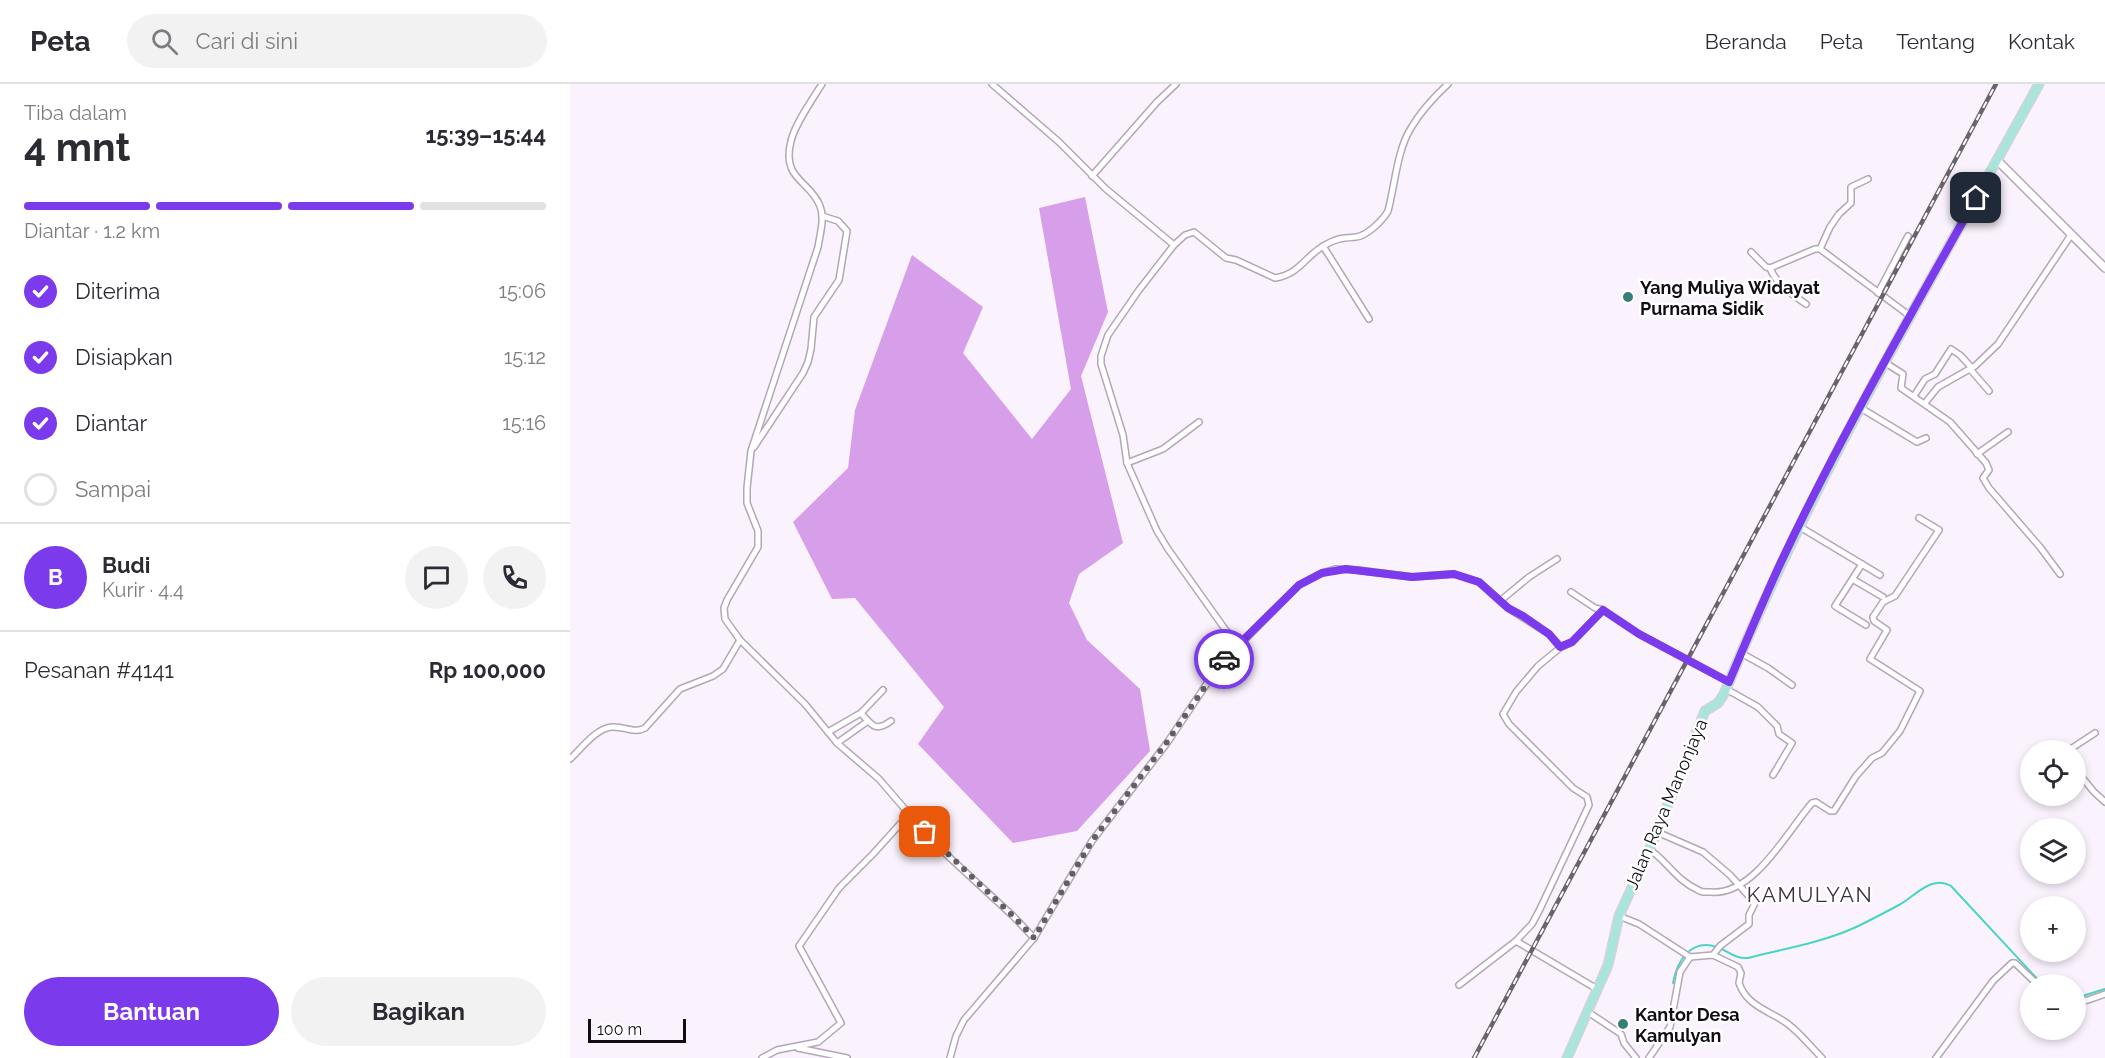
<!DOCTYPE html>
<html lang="id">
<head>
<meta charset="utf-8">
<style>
  body { margin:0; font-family:Raleway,sans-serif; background:#f2f2f3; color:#2b2b33; height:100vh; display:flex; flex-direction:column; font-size:22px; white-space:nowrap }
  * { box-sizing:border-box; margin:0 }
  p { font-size:20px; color:#7c7c81 }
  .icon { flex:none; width:33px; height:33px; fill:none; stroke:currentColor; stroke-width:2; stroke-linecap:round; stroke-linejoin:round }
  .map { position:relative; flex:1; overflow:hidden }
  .drawer { display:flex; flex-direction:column; background:#fff; width:570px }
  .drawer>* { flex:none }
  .fabs { position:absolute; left:1450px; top:656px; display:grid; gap:12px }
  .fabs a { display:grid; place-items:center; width:66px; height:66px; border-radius:50%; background:#fff; box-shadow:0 3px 9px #0003; font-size:30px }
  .scale { position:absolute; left:18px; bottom:15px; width:98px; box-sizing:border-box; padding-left:6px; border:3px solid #120d14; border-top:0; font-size:16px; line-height:21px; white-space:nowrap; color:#120d14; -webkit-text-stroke:4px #fff; paint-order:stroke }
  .pin { position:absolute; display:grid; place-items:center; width:51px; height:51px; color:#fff; margin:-26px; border-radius:12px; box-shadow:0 3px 9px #0006 }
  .courier { position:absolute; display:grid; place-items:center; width:60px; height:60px; margin:-30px; border:4px solid #7c3aed; border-radius:50%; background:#fff; color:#222; box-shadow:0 2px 8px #0007 }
  .overview em { font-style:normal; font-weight:700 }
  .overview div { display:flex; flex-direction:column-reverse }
  .overview { display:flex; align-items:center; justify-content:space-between; height:102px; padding:0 24px }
  h1 { font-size:39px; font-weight:700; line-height:45px }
  .bar { display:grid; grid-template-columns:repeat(4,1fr); gap:9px 6px; align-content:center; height:72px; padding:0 24px }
  .bar i { height:8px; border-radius:4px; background:#e1e1e2 }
  .bar .active { background:#7c3aed }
  .bar p { grid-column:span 4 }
  .line { display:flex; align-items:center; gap:15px; padding:0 24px; border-top:2px solid #e1e1e2 }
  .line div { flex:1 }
  .round { display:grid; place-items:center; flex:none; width:63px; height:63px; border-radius:32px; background:#f2f2f3 }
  ol { padding:0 24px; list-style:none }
  li { display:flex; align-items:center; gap:18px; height:66px }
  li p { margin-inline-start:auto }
  li .icon { padding:6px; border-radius:50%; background:#7c3aed; color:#fff; stroke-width:4 }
  li:last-child { color:#7c7c81 }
  li i { width:33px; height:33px; border:3px solid #e1e1e2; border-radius:50% }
  .action { display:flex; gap:12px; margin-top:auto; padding:12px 24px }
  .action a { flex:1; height:69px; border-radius:36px; background:#7c3aed; color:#fff; font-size:24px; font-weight:700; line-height:69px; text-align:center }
  .action a+a { background:#f2f2f3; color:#2b2b33 }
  header { display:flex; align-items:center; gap:36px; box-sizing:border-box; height:84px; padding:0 30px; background:#fff; border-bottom:2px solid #e1e1e2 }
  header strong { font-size:28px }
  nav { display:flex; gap:33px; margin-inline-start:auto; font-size:21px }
  .search { width:420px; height:54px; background:#f2f2f3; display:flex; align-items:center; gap:15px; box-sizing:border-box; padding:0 21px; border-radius:33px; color:#7c7c81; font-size:22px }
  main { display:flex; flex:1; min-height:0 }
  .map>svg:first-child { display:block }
</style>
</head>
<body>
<header>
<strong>Peta</strong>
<div class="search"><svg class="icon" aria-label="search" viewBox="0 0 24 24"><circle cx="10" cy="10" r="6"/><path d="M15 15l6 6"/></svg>Cari di sini</div>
<nav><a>Beranda</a><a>Peta</a><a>Tentang</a><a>Kontak</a></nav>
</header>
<main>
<section class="drawer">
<div class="overview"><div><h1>4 mnt</h1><p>Tiba dalam</p></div><em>15:39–15:44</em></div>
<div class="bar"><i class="active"></i><i class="active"></i><i class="active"></i><i></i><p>Diantar · 1.2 km</p></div>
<ol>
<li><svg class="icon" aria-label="check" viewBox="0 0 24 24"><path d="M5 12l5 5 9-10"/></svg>Diterima<p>15:06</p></li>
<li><svg class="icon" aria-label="check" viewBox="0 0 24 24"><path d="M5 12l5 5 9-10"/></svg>Disiapkan<p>15:12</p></li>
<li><svg class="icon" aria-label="check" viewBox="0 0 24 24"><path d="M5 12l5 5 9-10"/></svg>Diantar<p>15:16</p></li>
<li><i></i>Sampai</li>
</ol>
<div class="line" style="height:108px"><b class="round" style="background:#7c3aed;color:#fff">B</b><div><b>Budi</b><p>Kurir · 4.4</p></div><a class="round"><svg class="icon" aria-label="chat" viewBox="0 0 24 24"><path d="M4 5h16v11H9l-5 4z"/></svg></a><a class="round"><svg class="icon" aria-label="phone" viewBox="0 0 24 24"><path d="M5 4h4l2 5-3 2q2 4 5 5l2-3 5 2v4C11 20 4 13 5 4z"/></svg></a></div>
<div class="line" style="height:78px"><div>Pesanan #4141</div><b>Rp 100,000</b></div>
<div class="action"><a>Bantuan</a><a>Bagikan</a></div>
</section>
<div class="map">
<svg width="1535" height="974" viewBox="0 0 1535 974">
  <rect width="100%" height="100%" fill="#faf2fd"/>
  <polygon fill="#d79ee9" points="515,113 538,228 511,292 553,459 509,490 499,519 517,556 570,605 580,667 507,747 443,759 348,660 374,623 285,514 262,515 223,438 278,384 285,326 342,171 413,223 393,269 462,355 501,305 469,124"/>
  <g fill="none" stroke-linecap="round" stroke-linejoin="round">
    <g stroke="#4ad4c5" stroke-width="2">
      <path d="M1103,899C1107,877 1121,854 1147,863C1158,867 1165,875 1178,874C1213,865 1250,859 1284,844C1299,837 1314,829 1329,821C1344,813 1362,790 1381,802L1472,900"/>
      <polyline points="1506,914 1535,905"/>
    </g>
    <g stroke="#b4a6b8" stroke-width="8">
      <g id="minor">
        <path d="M252,0C242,16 225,40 221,57C211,96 240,96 250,122C255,134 250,150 248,163L181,367L177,404V419L188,447V463L157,516L154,524L155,535L170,556L235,620L267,659L309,695L365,760L443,832L464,854"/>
        <polyline points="422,0 489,58 536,105 604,161"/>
        <polyline points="522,92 587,18 606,0"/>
        <polyline points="753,162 799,235"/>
        <polyline points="1250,165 1260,143 1269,130 1281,119 1281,103 1298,95"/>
        <polyline points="1181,168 1196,183 1200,184 1245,165 1250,165 1340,232"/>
        <path d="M1200,184C1206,200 1223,211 1236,220"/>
        <polyline points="1308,209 1338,152"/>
        <polyline points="1314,278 1333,290 1331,304 1380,338 1416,379 1419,386 1413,394 1419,404 1470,463 1490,490"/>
        <polyline points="1400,285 1419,307"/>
        <polyline points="1344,312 1355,295 1365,290 1381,265 1390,271 1402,284"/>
        <polyline points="1355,319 1368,303 1405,282 1428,260 1501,151"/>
        <polyline points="1289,323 1347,358 1356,354"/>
        <polyline points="184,363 233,289 238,278 241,265 244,233 269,196 277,147 268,137 252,132"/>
        <polyline points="1407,370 1438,348"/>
        <polyline points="557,379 593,365 629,338"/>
        <polyline points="1230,443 1310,491"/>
        <polyline points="1292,480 1265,522 1296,541"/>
        <polyline points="1284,496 1313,513"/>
        <polyline points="1001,508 1025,524 1033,526"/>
        <polyline points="930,517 959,493 987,475"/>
        <path d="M667,562L598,465L587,447L557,379L553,351L531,280V272L538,251L569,206L604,161L615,151L624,148L656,174L666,176L705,194C730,190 735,172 755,161C767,154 773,154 786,153C797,152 813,136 818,127C825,101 827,66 841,44C851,27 864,13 878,0"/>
        <polyline points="1171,569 1198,584 1222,601"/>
        <polyline points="1156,605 1188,623 1207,642 1209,650 1222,659 1203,691"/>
        <path d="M291,629C302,642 306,648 321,637"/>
        <polyline points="258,648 291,629 313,606"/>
        <polyline points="267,659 298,637"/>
        <polyline points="1499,666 1525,649"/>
        <path d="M0,675C11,665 26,644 42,643C54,642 64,650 75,644L110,605L143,592L153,585L170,556"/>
        <polyline points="1506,686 1524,708 1535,718"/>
        <polyline points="1087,748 1133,768 1160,791 1185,819 1179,831 1179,840 1150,862 1143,871"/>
        <path d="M1079,765C1098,778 1106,796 1128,806C1132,809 1137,808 1141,808C1184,812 1218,746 1242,719L1246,718L1260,727H1264L1286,692L1302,674L1312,669L1330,647L1350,607L1300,575L1317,546L1304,537L1303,533L1313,518L1325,512L1369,446L1349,434"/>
        <path d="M1049,832L1069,840L1120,873L1143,871L1168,883L1171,889L1169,899C1177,923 1201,927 1218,940C1231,950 1241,963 1252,974"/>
        <polyline points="889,901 946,857"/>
        <polyline points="1027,905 946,857 962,840 969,827 1019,721 1017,713 1003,704 939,640 933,630 946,608 968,582 991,563 1002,558 1033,526 1069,550 1159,598"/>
        <polyline points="1506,918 1518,916 1535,910"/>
        <polyline points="1018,928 1051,950 1054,959 1066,974"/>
        <polyline points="228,964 277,974"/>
        <polyline points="192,974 207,966 248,958 271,939 229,862 269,804 303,770 340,729"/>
        <polyline points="380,974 386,952 394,936 464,854 522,757 597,659 648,583 729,501 752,489 765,485 788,486 842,493 884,490 909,498 938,524 979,550 991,563"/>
        <polyline points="1079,974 1100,943 1110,888 1120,873"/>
        <polyline points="1366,974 1423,897 1442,879 1445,879 1467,900"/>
      </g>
    </g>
    <g stroke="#b4a6b8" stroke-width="10">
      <polyline id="tertiary" points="1427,76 1535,184"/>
    </g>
    <g stroke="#d4d3d5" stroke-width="11">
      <path id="primary" d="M997,974L1038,881L1049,832L1087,748L1135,627L1148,619L1154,610C1241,397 1359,201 1469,0"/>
    </g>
    <use href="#minor" stroke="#fff" stroke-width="5"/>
    <use href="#tertiary" stroke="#fff" stroke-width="7"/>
    <use href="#primary" stroke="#aae5dd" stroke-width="8"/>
    <g stroke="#6a636c" stroke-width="4.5">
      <polyline id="rail" points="904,974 1426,0"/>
    </g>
    <use href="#rail" stroke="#fff" stroke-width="2" stroke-dasharray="7" stroke-linecap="butt"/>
  </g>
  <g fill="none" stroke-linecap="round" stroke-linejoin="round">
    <polyline stroke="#635d66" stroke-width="6" stroke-dasharray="0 10.8" points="355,748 443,832 464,854 522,757 597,658 654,575"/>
    <path stroke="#7c3aed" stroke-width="8" d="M654,575L729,501L752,489L776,485L842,493L884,490L909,498L938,524L953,532L979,550L990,563L1002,558L1033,526L1069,550L1159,598C1176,558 1193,517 1211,478C1270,353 1339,234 1406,114"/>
  </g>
  <g fill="#387e76" stroke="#fff" stroke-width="2">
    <circle cx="1058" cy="213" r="6"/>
    <circle cx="1053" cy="940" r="6"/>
  </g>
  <g text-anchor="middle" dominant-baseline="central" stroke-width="5" stroke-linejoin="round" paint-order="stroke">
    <g font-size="18" font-weight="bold" fill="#120d14" stroke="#fff" text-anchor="start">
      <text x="1070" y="203">Yang Muliya Widayat<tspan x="1070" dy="21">Purnama Sidik</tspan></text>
      <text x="1065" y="930">Kantor Desa<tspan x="1065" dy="21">Kamulyan</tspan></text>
    </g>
    <g font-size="18" fill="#120d14" stroke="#fff">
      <text transform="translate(1096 720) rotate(-67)">Jalan Raya Manonjaya</text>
    </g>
    <g font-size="21" letter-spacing="1.5" fill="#3b303f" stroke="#fff">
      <text x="1240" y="810">KAMULYAN</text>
    </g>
  </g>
</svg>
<div class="fabs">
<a><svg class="icon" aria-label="locate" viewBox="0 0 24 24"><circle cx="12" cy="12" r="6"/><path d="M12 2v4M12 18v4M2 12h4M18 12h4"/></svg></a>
<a><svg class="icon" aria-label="layers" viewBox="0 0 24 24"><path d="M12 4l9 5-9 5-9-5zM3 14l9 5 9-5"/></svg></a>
<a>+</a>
<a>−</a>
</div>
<div class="scale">100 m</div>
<div class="pin" style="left:355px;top:748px;background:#ea580c"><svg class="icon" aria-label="bag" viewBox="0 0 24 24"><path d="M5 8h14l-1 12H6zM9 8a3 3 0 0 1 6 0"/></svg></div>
<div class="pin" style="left:1406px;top:114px;background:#1f2937"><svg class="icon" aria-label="home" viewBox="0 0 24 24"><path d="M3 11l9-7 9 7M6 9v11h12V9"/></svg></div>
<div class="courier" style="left:654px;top:575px"><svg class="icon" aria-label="car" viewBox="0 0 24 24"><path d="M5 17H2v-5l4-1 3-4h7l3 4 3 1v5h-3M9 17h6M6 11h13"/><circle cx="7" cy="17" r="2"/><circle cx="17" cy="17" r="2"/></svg></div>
</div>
</main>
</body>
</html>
